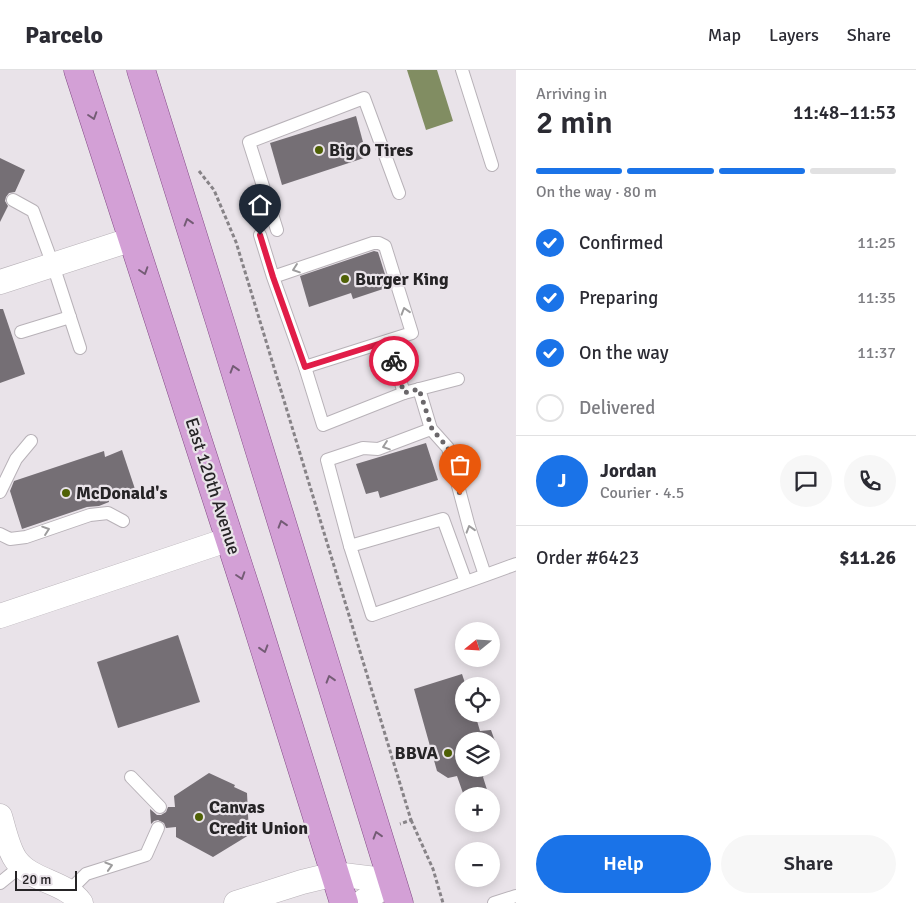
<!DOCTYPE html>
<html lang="en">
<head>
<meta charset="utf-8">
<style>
  body { margin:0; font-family:Signika,sans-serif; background:#f7f7f7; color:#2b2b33; height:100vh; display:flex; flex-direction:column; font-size:19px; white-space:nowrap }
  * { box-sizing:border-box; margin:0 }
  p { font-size:16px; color:#7c7c81 }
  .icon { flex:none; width:28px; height:28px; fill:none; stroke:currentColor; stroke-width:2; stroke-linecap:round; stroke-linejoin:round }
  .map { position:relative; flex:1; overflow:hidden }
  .drawer { display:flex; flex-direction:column; background:#fff; width:400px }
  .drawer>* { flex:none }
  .needle { width:32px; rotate:252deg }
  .buttons { position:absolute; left:455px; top:552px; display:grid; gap:10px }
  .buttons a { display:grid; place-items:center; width:45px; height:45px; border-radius:50%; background:#fff; box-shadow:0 2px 12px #0003; font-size:25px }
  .scale { position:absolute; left:15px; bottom:12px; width:62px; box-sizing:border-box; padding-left:5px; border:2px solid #262426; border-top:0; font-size:14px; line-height:18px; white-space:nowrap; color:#262426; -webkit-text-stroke:4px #e9e3e9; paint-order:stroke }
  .pin { position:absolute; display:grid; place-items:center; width:42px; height:42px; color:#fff; margin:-51px -21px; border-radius:50% 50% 50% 0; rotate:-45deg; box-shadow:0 0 5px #0007 }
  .pin .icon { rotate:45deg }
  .courier { position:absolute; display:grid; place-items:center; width:50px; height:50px; margin:-25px; border:4px solid #e11d48; border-radius:50%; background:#fff; color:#222; box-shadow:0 1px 6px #0007 }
  .headline em { font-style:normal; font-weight:600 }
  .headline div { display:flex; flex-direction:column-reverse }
  .headline { display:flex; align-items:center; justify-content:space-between; height:85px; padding:0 20px }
  h1 { font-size:32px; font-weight:600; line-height:38px }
  .bar { display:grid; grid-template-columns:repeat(4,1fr); gap:8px 5px; align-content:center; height:60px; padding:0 20px }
  .bar i { height:6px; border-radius:4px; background:#e1e1e2 }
  .bar .current { background:#1a73e8 }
  .bar p { grid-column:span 4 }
  .line { display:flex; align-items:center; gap:12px; padding:0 20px; border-top:1px solid #e1e1e2 }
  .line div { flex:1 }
  .round { display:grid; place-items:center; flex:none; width:52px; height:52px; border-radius:26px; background:#f7f7f7 }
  ol { padding:0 20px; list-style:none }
  li { display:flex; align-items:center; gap:15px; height:55px }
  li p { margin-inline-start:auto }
  li .icon { padding:5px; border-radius:50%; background:#1a73e8; color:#fff; stroke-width:4 }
  li:last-child { color:#7c7c81 }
  li i { width:28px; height:28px; border:2px solid #e1e1e2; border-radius:50% }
  .action { display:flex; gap:10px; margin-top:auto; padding:10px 20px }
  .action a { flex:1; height:58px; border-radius:30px; background:#1a73e8; color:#fff; font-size:20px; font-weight:600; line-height:58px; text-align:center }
  .action a+a { background:#f7f7f7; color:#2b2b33 }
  header { display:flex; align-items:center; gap:30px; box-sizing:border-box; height:70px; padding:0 25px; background:#fff; border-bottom:1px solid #e1e1e2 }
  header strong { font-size:24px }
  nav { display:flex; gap:28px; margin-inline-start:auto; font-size:18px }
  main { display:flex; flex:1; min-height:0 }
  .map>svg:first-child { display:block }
</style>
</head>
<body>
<header>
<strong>Parcelo</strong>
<nav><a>Map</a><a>Layers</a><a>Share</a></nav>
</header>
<main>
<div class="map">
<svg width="516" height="833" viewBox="0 0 516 833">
  <rect width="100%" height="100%" fill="#e9e3e9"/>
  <polygon fill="#818d62" points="407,0 437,0 453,51 426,60"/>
  <g fill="#756f75">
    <polygon points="356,46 367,87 282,115 270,73"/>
    <polygon points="0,88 25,100 15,122 9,123 6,127 5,131 8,136 0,152"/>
    <polygon points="374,181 378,182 389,217 353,229 351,223 309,237 300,206"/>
    <polygon points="0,239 3,239 25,304 0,313"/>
    <polygon points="426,373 438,410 380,428 378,421 366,424 356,394"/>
    <polygon points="122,380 135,419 108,427 109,432 99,436 87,437 22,459 10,421 14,411 104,381 105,387"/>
    <polygon points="178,565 200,632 118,658 97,592"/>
    <polygon points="462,604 466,616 464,616 464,644 475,644 480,661 491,660 497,677 491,690 491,671 464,671 464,699 487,699 483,707 489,726 464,726 457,706 448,708 437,701 414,619"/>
    <polygon points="209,703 235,715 234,717 247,723 249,765 213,787 176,767 176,757 166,758 164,753 158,750 154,751 151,754 150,739 157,745 161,745 166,742 168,737 175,737 174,726"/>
  </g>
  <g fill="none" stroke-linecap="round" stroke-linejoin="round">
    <g stroke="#b8b2b8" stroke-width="14">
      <g id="lane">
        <polyline points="462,0 492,95"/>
        <polyline points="13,130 33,141 53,195 80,278"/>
        <polyline points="277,160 249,72 364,28 399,123"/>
        <polyline points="260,165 273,207 305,297 412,263 385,176 379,173 373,173 273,207"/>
        <polyline points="21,262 70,247"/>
        <polyline points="388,271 404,323 458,309"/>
        <polyline points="305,297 323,355 404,323"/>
        <polyline points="419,319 431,359 448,378 469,457 485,505"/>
        <polyline points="0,422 16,389 31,371"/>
        <polyline points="0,464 10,469 26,467 90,445 108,443 123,451"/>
        <polyline points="350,476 327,390 363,378 378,379 431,359"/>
        <path d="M466,512L443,449L350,476L372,545C420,528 468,512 516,494"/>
        <polyline points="131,707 160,737"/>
        <polyline points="0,813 21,796"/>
        <polyline points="69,821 86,804 146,785 158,758"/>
        <polyline points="494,833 516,826"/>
      </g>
    </g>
    <g stroke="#b8b2b8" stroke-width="25">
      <g id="street">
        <polyline points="0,212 133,169"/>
        <polyline points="0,546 230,469"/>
        <path d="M0,746C4,759 8,779 16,790C32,812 65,811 81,833"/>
        <polyline points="236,833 302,812 335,804 392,811"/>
        <polyline points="361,833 392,811"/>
      </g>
    </g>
    <g stroke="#834b86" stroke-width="29">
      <g id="primary">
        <polyline points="78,0 250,532 344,833"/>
        <polyline points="141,0 220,252 399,833"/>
      </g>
    </g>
    <g stroke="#878387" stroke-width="3" stroke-dasharray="4 2.5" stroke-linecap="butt">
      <polyline points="199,101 214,120 236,172 411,750 400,754"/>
      <polyline points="411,750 433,799 443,833"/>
    </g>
    <use href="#lane" stroke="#fff" stroke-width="12"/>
    <use href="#street" stroke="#fff" stroke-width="24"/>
    <use href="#primary" stroke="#d3a0d6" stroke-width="28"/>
  </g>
  <defs><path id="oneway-chevron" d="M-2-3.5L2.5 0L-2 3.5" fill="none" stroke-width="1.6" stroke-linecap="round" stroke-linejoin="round" transform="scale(1.25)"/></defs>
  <g stroke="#745c75">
    <use href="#oneway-chevron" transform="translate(93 46) rotate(72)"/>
    <use href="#oneway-chevron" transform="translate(188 152) rotate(-107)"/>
    <use href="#oneway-chevron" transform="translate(144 201) rotate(72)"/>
    <use href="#oneway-chevron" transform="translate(234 299) rotate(-107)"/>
    <use href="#oneway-chevron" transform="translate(282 454) rotate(-107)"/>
    <use href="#oneway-chevron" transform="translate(241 506) rotate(72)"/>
    <use href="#oneway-chevron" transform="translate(264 579) rotate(73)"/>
    <use href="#oneway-chevron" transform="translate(330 609) rotate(-107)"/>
    <use href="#oneway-chevron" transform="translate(377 765) rotate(-107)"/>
  </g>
  <g stroke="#9d9c9d">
    <use href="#oneway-chevron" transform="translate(296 199) rotate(161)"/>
    <use href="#oneway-chevron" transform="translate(405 241) rotate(-107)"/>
    <use href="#oneway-chevron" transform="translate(386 376) rotate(161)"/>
    <use href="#oneway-chevron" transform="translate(470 459) rotate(-107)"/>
    <use href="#oneway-chevron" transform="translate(46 460) rotate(-19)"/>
    <use href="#oneway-chevron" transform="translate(109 796) rotate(-17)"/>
  </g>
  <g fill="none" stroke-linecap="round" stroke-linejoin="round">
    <polyline stroke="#6a676a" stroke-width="5" stroke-dasharray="0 9" points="394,291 404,323 419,319 432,359 448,378 460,425"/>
    <polyline stroke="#e11d48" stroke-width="6" points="260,165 273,207 305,297 388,271 394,291"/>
  </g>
  <g fill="#4f6106" stroke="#e9e3e9" stroke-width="2">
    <circle cx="319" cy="80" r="5"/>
    <circle cx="345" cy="209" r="5"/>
    <circle cx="66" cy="423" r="5"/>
    <circle cx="448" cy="683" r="5"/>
    <circle cx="199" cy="747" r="5"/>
  </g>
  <g text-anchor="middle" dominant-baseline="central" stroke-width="4.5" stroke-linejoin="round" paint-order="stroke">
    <g font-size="18" font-weight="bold" fill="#262426" stroke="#e9e3e9" text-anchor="start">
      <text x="329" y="80">Big O Tires</text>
      <text x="355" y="209">Burger King</text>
      <text x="76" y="423">McDonald's</text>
      <text x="438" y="683" text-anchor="end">BBVA</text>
      <text x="209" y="737">Canvas<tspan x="209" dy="21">Credit Union</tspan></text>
    </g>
    <g font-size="18" fill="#262426" stroke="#e9e3e9">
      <text transform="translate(213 416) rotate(72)">East 120th Avenue</text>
    </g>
  </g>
</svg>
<div class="buttons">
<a><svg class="needle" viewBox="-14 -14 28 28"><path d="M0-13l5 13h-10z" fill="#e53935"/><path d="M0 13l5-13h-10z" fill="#7c7c81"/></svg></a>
<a><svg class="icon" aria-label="locate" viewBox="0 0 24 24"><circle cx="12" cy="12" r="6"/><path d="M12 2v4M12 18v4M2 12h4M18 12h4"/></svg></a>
<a><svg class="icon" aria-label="layers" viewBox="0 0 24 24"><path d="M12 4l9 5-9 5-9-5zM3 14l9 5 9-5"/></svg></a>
<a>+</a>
<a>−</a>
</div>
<div class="scale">20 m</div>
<div class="pin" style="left:460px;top:425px;background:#ea580c"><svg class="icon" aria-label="bag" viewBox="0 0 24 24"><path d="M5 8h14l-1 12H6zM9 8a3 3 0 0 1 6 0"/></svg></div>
<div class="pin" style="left:260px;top:165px;background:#1f2937"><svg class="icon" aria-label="home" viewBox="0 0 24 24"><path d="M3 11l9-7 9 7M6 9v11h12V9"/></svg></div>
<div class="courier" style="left:394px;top:291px"><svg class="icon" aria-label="bike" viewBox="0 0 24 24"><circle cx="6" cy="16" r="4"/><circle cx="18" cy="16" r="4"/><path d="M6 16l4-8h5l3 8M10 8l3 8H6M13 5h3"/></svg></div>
</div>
<section class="drawer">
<div class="headline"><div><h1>2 min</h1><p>Arriving in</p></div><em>11:48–11:53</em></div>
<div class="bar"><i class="current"></i><i class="current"></i><i class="current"></i><i></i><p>On the way · 80 m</p></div>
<ol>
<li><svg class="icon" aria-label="check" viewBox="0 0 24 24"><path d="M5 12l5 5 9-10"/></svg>Confirmed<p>11:25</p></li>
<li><svg class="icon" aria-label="check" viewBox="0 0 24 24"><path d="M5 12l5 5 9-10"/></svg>Preparing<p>11:35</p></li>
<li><svg class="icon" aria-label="check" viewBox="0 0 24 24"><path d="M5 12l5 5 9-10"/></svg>On the way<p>11:37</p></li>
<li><i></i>Delivered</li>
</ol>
<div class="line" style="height:90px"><b class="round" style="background:#1a73e8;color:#fff">J</b><div><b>Jordan</b><p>Courier · 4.5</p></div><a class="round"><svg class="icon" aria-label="chat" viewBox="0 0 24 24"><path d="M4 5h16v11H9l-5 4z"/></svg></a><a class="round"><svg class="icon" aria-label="phone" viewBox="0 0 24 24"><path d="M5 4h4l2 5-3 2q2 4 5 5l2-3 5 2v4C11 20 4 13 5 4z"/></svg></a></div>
<div class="line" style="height:65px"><div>Order #6423</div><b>$11.26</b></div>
<div class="action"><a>Help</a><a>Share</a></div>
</section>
</main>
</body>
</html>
